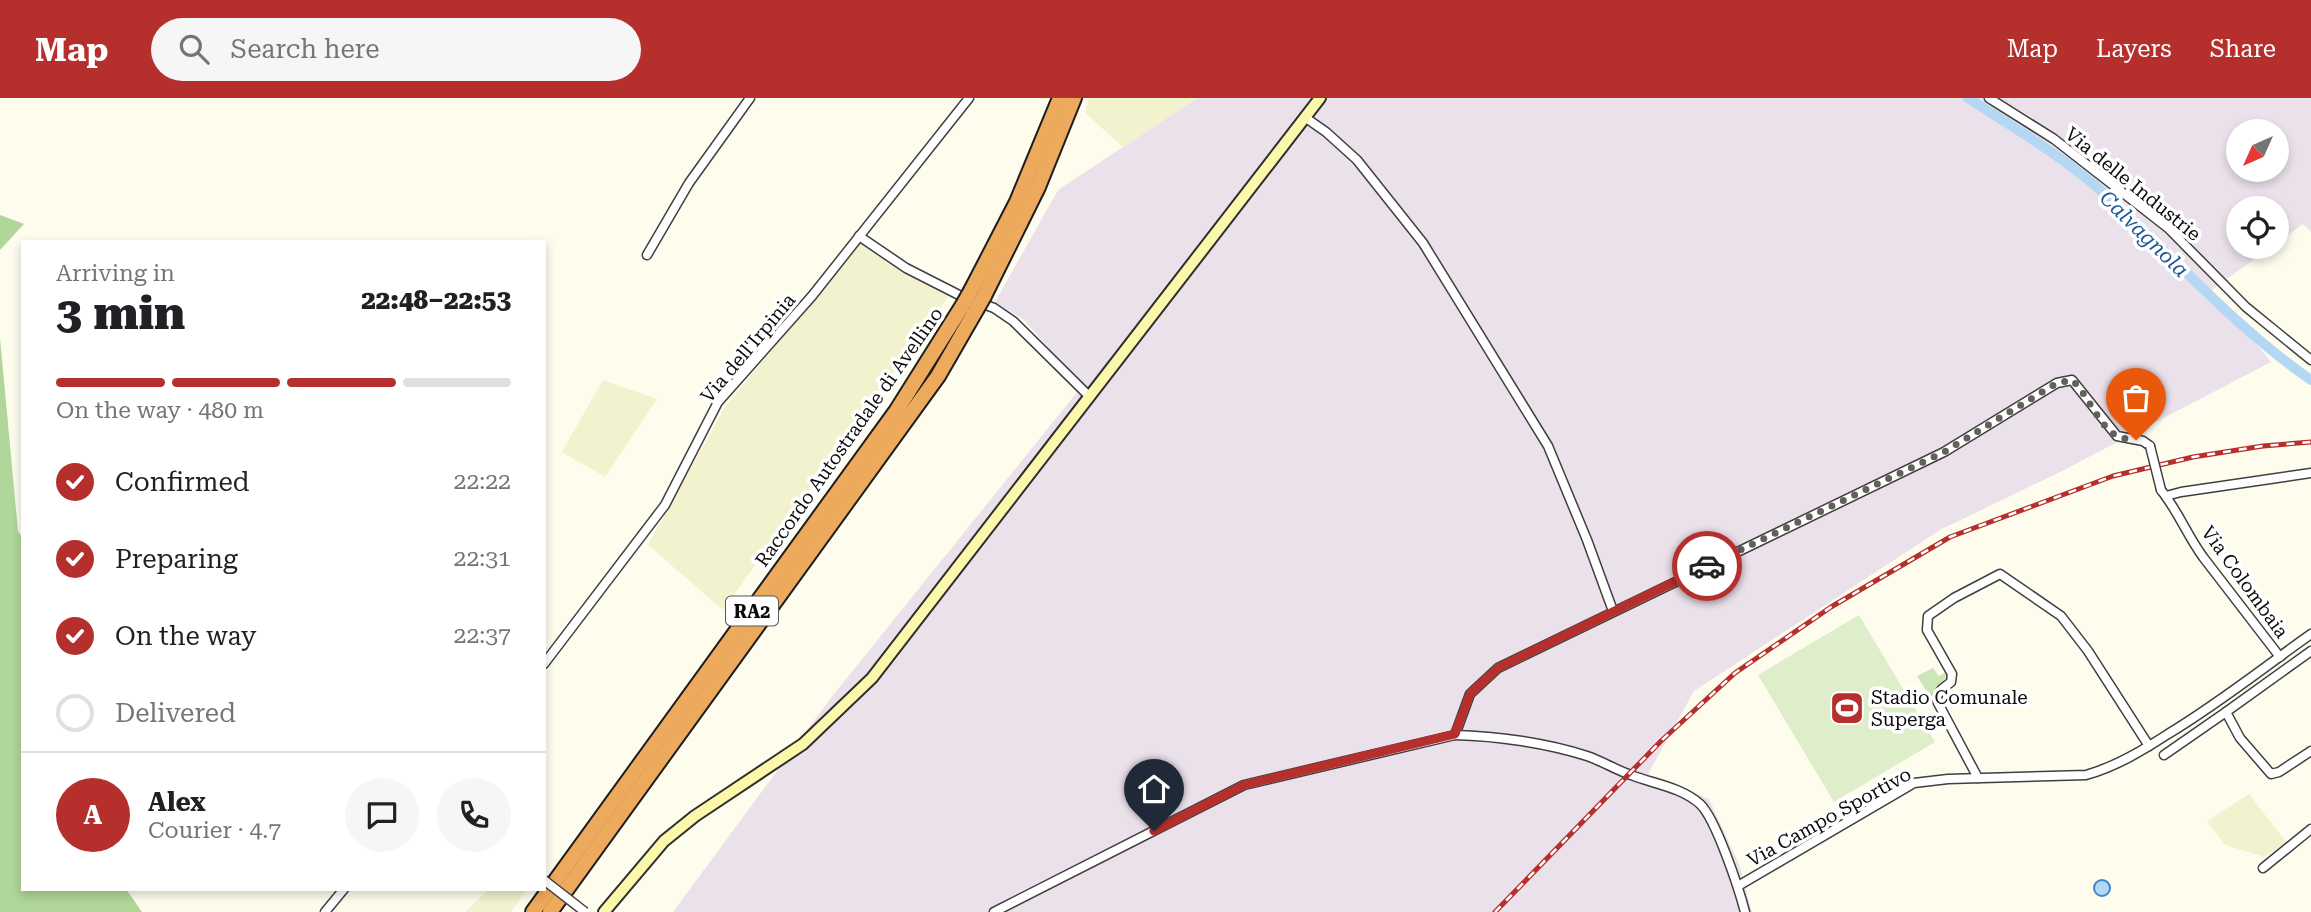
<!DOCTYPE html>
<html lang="en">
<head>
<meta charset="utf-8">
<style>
  body { margin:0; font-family:"Roboto Serif",serif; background:#f6f6f6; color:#202124; height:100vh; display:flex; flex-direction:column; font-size:26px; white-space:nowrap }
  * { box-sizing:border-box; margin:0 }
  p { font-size:23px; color:#757577 }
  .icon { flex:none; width:38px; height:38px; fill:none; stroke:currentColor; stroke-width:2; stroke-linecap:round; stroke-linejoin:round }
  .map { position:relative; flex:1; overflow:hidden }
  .side { position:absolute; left:21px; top:142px; width:525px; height:651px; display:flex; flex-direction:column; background:#fff; border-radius:0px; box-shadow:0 4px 10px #0003 }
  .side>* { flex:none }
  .needle { width:46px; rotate:225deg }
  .buttons { position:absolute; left:2226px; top:21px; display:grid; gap:14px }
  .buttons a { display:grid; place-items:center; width:63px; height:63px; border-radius:50%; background:#fff; box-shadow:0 4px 10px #0003; font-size:35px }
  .pin { position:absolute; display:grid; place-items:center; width:60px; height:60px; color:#fff; margin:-72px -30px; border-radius:50% 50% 50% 0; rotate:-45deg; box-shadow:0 0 7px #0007 }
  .pin .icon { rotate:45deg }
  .courier { position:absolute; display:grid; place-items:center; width:70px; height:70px; margin:-35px; border:5px solid #b5302c; border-radius:50%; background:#fff; color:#222; box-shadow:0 2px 9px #0007 }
  .head em { font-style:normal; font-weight:800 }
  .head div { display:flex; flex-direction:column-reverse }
  .head { display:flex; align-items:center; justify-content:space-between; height:119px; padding:0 35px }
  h1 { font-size:46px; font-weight:800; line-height:52px }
  .bar { display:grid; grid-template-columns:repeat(4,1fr); gap:10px 7px; align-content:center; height:84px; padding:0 35px }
  .bar i { height:9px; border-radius:5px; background:#e0e0e0 }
  .bar .active { background:#b5302c }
  .bar p { grid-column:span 4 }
  .line { display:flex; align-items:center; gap:18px; padding:0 35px; border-top:2px solid #e0e0e0 }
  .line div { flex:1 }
  .round { display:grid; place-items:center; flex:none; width:74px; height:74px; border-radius:37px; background:#f6f6f6 }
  ol { padding:0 35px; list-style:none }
  li { display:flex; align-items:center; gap:21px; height:77px }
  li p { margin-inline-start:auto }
  li .icon { padding:7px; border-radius:50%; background:#b5302c; color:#fff; stroke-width:4 }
  li:last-child { color:#757577 }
  li i { width:38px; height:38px; border:4px solid #e0e0e0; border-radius:50% }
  header { display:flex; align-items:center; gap:42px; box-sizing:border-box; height:98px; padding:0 35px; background:#b5302c; color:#fff }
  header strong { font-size:33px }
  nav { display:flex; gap:38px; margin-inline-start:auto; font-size:24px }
  .search { width:490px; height:63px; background:#f6f6f6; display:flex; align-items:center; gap:18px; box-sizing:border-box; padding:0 24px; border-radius:38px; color:#757577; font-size:26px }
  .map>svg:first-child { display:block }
</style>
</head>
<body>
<header>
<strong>Map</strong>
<div class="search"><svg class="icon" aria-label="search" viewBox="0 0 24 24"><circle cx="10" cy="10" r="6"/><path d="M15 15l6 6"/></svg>Search here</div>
<nav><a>Map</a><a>Layers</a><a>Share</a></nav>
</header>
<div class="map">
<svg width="2311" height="814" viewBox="0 0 2311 814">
  <rect width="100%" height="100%" fill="#fefced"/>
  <path fill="#ebe1eb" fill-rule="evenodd" d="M1197,0H2311V134L2303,126L2277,145V110H2238V149H2271L2212,192L2271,264L2062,373L1940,432L1694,593L1648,676L1709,701L1739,766L1752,814H673L830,601L1082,288L1024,222L995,204L1058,92ZM2238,33H2277V72H2238Z"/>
  <g fill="#f2f2ce">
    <polygon points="1089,0 1197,0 1123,49 1085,15"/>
    <polygon points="860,145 904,175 949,198 723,512 648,447 725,309"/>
    <polygon points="603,282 657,301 605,379 562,354"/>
    <polygon points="2249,696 2286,744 2265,759 2225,747 2207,723"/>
    <polygon points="489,791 523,791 525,794 511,814 465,814"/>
  </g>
  <path fill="#cde6b8" d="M1933,570L1939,578L1946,574L1947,576C1944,587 1934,587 1932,602L1917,578Z"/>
  <g fill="#b0d699">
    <polygon points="0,117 24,126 0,152"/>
    <polygon points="0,240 18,433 23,441 23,791 126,791 142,814 0,814"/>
  </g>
  <polygon fill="#dfeeca" points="1859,517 1935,644 1834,704 1758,577"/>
  <circle fill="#b4d7f3" stroke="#3f86c6" stroke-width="2" cx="2102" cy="790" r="8"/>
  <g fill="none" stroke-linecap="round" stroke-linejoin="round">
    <path stroke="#b4d7f3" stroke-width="10" d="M1968,0C2010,27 2054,53 2092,85C2166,150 2230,226 2311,282"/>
    <g stroke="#3f3f3f" stroke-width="11">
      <g id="street">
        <polyline points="1989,0 2054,41 2168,130 2246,209 2311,262"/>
        <polyline points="1306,20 1326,34 1357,62 1423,145 1548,348 1587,442 1613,513"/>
        <polyline points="859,138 906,170 959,197 994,210 1013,223 1090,299"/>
        <polyline points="647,157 689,85 750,0"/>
        <path d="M2161,392C2178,413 2187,437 2203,459L2280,559"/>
        <polyline points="2166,398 2181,394 2311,375"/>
        <polyline points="2311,553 2226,614 2240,640 2271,676 2279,674 2311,653"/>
        <polyline points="544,566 665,407 718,304 812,198 969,0"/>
        <polyline points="2164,657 2226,614"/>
        <polyline points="1978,680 1938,605 1937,598 1942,591 1951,584 1952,576 1927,532 1928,518 1954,500 2000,476 2061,518 2088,553 2149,648"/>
        <polyline points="2263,770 2311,731"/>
        <path d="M1738,788L1914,685L1948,681L2086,677C2115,669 2142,653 2168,636C2218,606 2263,570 2311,536"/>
        <polyline points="325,814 344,791"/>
        <polyline points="994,814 1244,687 1455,637"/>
        <path d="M1745,814C1739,791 1716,721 1700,706C1681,689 1654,686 1631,677C1616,672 1602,663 1587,658C1547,645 1497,638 1455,637L1470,596L1498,570L1944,354L2057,285L2072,282L2117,338L2143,343L2150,348"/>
      </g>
    </g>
    <g stroke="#2e2e2e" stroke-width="14">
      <polyline id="secondary" points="604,814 664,743 695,718 803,646 872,580 1320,0"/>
    </g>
    <g stroke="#1d1d1d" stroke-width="18">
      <g id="highway">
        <polyline points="971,193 1017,104 1060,0"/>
        <polyline points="984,198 1038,89 1074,0"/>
        <polyline points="533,814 897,312 963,207"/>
        <polyline points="550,814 938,278 976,212"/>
      </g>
    </g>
    <use href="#street" stroke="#fff" stroke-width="8"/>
    <use href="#secondary" stroke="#fbf8ab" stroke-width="10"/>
    <use href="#highway" stroke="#eda95c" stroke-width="14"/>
    <g stroke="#b5302c" stroke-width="5">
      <polyline id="rail" points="1495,814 1661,643 1735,575 1831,509 1950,439 2113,378 2193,359 2263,348 2311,344"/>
    </g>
    <use href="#rail" stroke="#fff" stroke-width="2.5" stroke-dasharray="8" stroke-linecap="butt"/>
    <g stroke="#3f3f3f" stroke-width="11" stroke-linecap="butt">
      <g id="street-bridge">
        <polyline points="2150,348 2161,392"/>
        <polyline points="544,782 585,814"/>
      </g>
    </g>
    <g stroke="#1d1d1d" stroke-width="18" stroke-linecap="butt">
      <g id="highway-bridge">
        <polyline points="963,207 971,193"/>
        <polyline points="976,212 984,198"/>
      </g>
    </g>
    <use href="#street-bridge" stroke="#fff" stroke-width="8"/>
    <use href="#highway-bridge" stroke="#eda95c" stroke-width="14"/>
  </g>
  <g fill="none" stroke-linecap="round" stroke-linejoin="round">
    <path stroke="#61605b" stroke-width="7" stroke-dasharray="0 12.6" d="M1707,468L1944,354L2057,285L2072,282C2088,296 2099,330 2119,339C2124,341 2130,341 2136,342"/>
    <polyline stroke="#b5302c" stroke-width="9" points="1154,733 1244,687 1455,636 1470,596 1498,570 1707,468"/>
  </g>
  <defs>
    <g id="stadium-square" transform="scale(1.75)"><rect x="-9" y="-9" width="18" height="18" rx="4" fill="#b5302c" stroke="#fff"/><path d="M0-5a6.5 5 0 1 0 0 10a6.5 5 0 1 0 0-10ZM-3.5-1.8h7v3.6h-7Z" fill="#fff"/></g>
  </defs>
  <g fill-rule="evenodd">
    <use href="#stadium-square" x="1847" y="610"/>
  </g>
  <g text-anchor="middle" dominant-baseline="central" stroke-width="7" stroke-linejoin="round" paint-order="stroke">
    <rect fill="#fff" stroke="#555" stroke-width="2" x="726" y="498.5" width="52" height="29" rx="5"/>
    <g font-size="18" font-weight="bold" fill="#0c0c0c">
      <text x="752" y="513">RA2</text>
    </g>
    <g font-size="19" fill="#0c0c0c" stroke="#fff">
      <text transform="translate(2133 86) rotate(39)">Via delle Industrie</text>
      <text transform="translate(748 250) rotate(-50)">Via dell'Irpinia</text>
      <text transform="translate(849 339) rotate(-55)">Raccordo Autostradale di Avellino</text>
      <text transform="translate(2245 484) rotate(54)">Via Colombaia</text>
      <text transform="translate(1829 719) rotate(-29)">Via Campo Sportivo</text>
    </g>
    <g font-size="19" fill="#0c0c0c" stroke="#fff" text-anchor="start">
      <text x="1871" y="599">Stadio Comunale<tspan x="1871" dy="22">Superga</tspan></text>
    </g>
    <g font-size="21" font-style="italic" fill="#1d5897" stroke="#fff">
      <text transform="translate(2144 136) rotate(44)">Calvagnola</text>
    </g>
  </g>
</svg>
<div class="buttons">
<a><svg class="needle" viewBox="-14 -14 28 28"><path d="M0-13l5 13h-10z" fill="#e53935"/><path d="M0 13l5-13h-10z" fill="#757577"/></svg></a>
<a><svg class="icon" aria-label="locate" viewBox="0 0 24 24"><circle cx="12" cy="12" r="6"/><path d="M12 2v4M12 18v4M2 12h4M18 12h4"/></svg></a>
</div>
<div class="pin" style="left:2136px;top:342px;background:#ea580c"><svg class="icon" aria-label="bag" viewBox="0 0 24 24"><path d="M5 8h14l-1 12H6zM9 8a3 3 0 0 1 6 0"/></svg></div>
<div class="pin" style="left:1154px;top:733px;background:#1f2937"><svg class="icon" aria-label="home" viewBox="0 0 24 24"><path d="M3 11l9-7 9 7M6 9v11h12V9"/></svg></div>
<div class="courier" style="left:1707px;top:468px"><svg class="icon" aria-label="car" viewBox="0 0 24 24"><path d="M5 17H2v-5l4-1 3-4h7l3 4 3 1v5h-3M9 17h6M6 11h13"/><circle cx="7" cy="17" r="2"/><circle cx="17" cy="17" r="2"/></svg></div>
<section class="side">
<div class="head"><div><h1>3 min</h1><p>Arriving in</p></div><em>22:48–22:53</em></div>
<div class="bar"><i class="active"></i><i class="active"></i><i class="active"></i><i></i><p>On the way · 480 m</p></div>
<ol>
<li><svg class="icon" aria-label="check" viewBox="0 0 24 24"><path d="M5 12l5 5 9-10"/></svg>Confirmed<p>22:22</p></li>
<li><svg class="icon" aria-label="check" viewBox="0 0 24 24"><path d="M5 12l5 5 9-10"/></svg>Preparing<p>22:31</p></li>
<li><svg class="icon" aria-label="check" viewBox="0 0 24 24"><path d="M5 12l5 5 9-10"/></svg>On the way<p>22:37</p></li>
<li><i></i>Delivered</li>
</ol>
<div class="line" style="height:126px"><b class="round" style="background:#b5302c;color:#fff">A</b><div><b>Alex</b><p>Courier · 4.7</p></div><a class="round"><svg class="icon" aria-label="chat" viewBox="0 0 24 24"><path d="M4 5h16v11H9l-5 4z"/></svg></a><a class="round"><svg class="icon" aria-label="phone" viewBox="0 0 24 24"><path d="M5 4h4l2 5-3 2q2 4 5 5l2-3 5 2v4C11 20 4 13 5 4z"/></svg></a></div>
</section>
</div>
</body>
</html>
